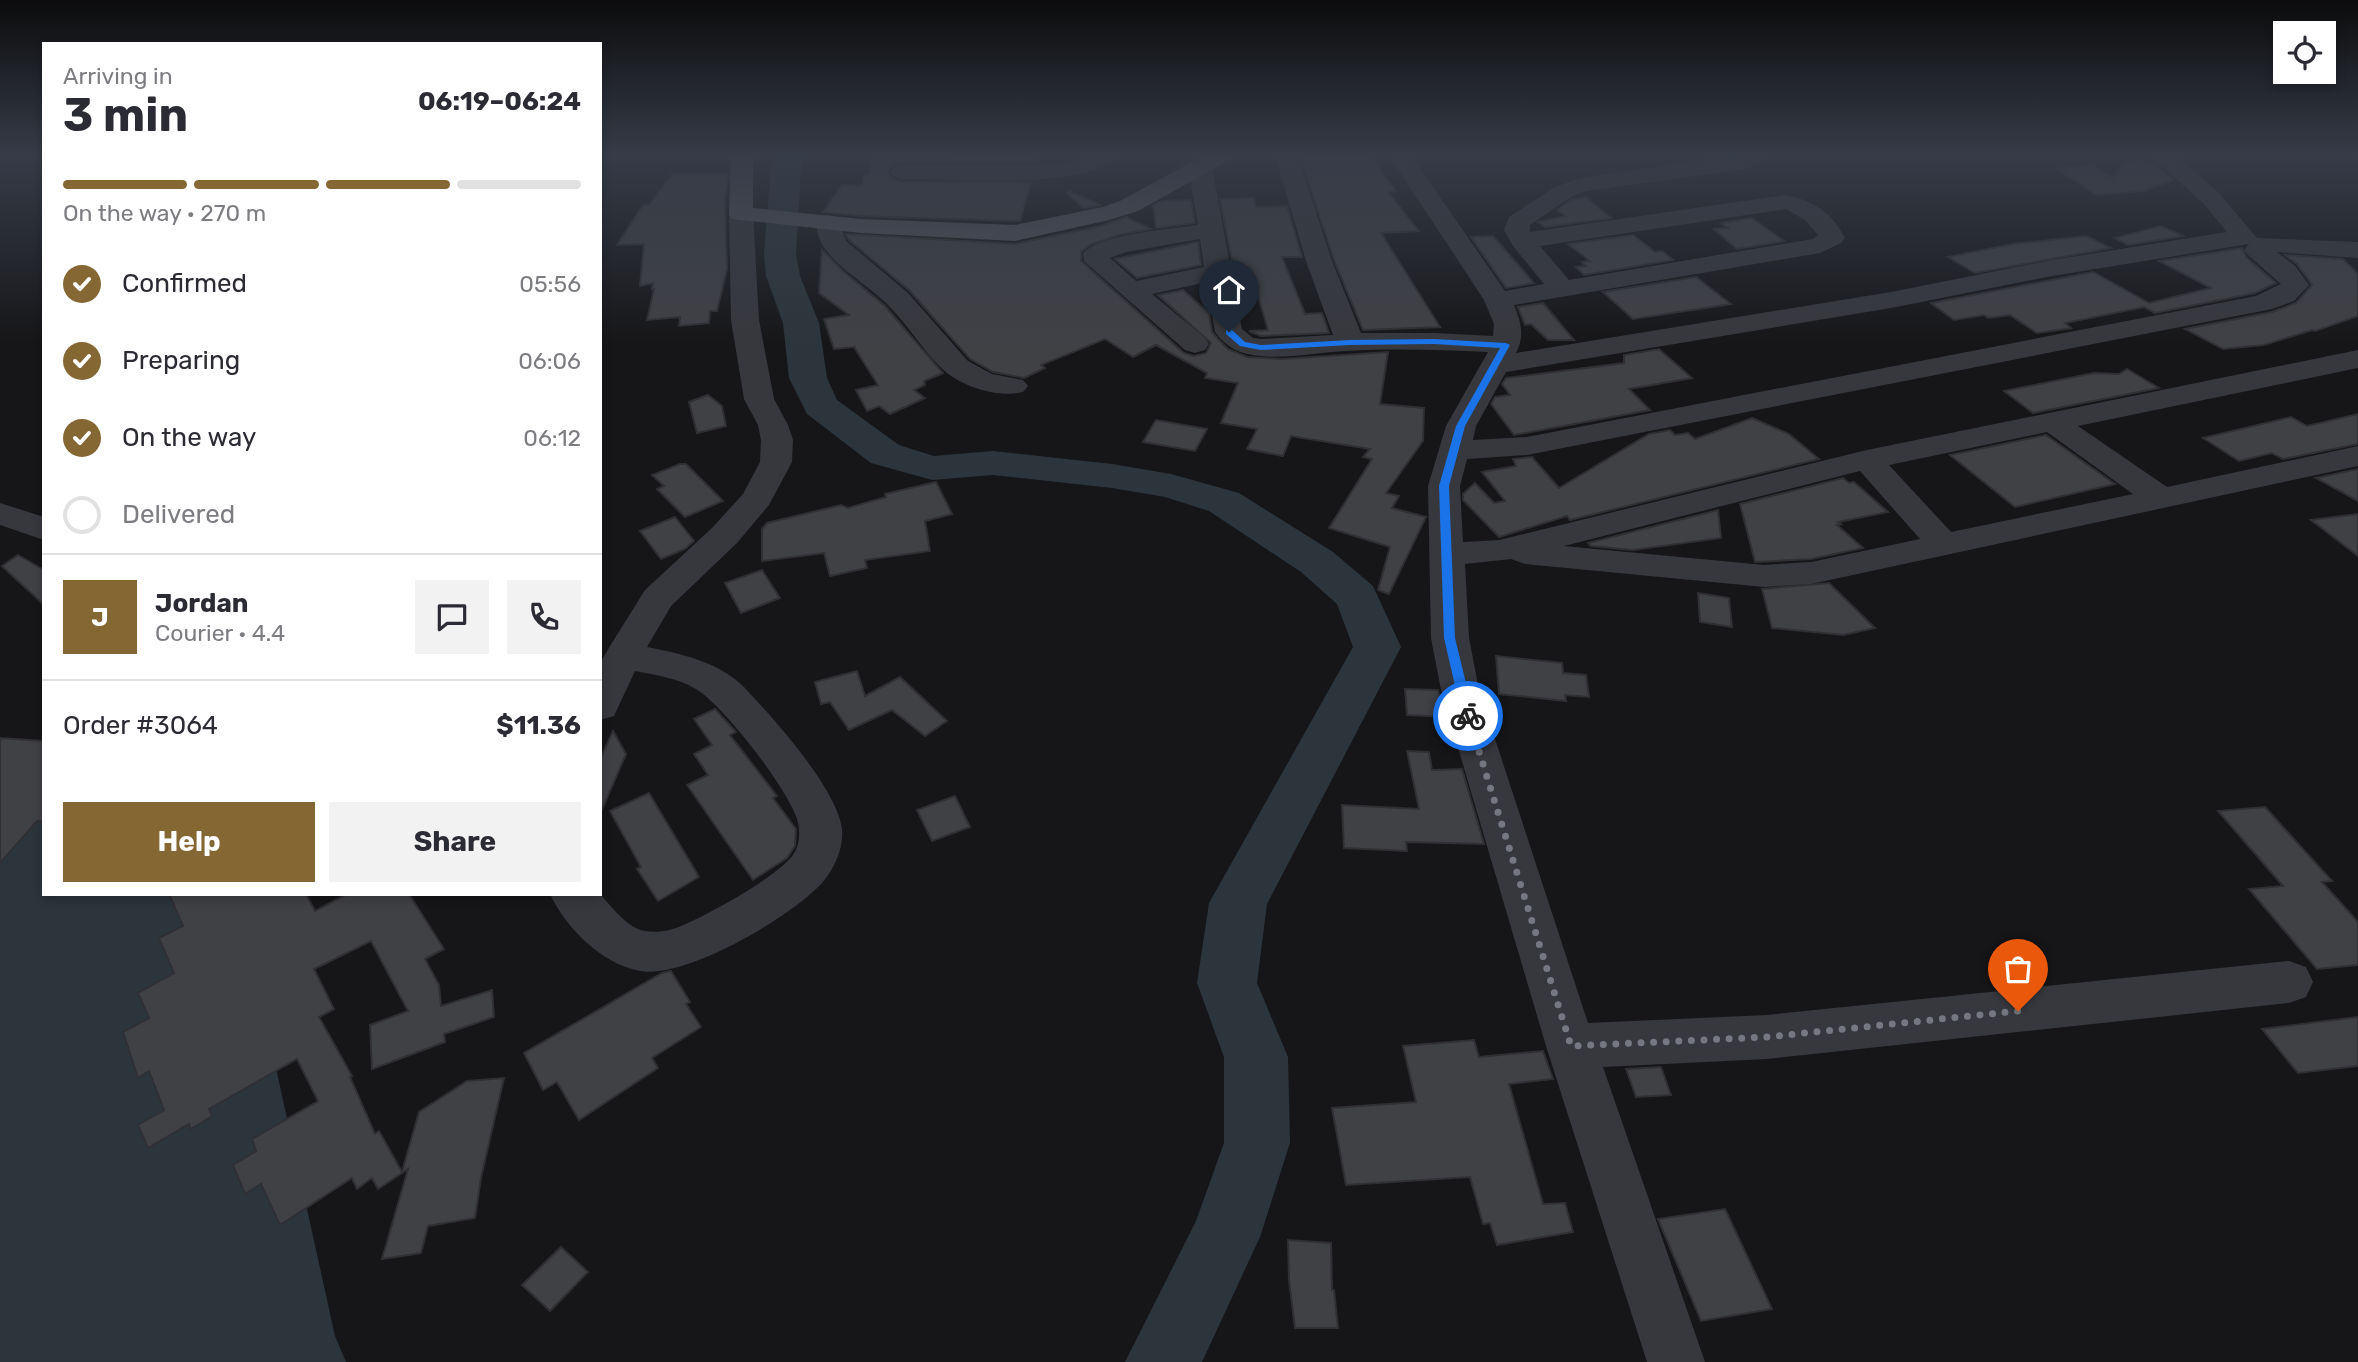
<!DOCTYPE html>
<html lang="en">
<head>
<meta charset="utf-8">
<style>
  body { margin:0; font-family:Rubik,sans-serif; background:#f2f2f3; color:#2b2b33; height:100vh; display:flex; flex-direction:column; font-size:26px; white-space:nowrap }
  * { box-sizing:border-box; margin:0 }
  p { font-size:23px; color:#7c7c81 }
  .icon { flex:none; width:38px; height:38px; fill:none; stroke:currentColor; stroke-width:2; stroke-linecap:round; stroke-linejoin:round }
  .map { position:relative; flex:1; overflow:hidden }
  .details { position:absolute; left:42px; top:42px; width:560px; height:854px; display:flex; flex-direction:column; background:#fff; border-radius:0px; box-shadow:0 4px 10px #0003 }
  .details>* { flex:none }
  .fabs { position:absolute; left:2273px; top:21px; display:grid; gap:14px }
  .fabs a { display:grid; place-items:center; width:63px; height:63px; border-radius:0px; background:#fff; box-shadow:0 4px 10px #0003; font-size:35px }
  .pin { position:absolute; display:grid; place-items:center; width:60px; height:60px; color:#fff; margin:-72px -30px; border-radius:50% 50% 50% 0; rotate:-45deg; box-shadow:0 0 7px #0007 }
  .pin .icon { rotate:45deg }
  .courier { position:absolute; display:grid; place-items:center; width:70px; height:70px; margin:-35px; border:5px solid #1a73e8; border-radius:50%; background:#fff; color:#222; box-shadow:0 2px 9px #0007 }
  .headline em { font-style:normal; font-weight:700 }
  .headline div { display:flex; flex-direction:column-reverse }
  .headline { display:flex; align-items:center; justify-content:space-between; height:119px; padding:0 21px }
  h1 { font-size:46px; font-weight:700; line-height:52px }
  .bar { display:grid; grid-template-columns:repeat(4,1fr); gap:10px 7px; align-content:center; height:84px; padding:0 21px }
  .bar i { height:9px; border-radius:5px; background:#e1e1e2 }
  .bar .on { background:#856733 }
  .bar p { grid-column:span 4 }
  .line { display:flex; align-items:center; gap:18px; padding:0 21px; border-top:2px solid #e1e1e2 }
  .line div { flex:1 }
  .round { display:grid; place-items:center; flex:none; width:74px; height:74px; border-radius:0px; background:#f2f2f3 }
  ol { padding:0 21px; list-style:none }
  li { display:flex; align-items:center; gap:21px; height:77px }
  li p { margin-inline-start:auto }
  li .icon { padding:7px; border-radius:50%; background:#856733; color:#fff; stroke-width:4 }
  li:last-child { color:#7c7c81 }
  li i { width:38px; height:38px; border:4px solid #e1e1e2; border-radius:50% }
  .primary-button { display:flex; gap:14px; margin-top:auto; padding:14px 21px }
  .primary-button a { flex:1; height:80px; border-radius:0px; background:#856733; color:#fff; font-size:28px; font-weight:700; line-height:80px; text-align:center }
  .primary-button a+a { background:#f2f2f3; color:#2b2b33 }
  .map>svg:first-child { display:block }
</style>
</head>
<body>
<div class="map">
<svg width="2358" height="1362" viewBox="0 0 2358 1362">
  <rect width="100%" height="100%" fill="#161618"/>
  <polygon fill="#2c353c" points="0,807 44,812 44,894 215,894 251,955 335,1336 346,1362 0,1362"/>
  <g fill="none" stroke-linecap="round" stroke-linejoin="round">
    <polygon fill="#2c353c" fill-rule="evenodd" points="778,154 806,154 801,168 796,254 800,276 819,323 827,378 837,400 899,445 934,456 993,451 1112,464 1171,474 1239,493 1333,552 1373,586 1401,647 1267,904 1257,983 1288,1057 1290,1143 1260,1237 1202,1362 1125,1362 1196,1221 1224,1143 1224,1057 1197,983 1209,903 1353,647 1337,604 1301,572 1209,511 1165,497 1112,488 993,475 932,480 871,463 807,414 789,378 783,323 766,276 764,254 771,168"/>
  </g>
  <g fill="#404145" stroke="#303034" stroke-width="2">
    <polygon points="963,154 1035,154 1034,162 902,162 892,165 887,172 892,179 902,182 1031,182 1020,221 861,216 823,212 842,185 862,186 864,175 869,174 871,160 958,157"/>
    <polygon points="1368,154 1396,191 1388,192 1419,231 1381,233 1440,327 1363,330 1334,260 1300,156"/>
    <polygon points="2137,161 2156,165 2173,180 2144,191 2097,195 2055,168 2093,165 2112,178 2125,163"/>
    <polygon points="673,173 728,173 725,201 727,269 717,311 710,311 709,323 679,326 680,317 647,320 654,289 652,289 653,283 640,286 644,244 617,245 643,205 649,205"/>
    <polygon points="1069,191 1100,205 1083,208 1067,193"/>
    <polygon points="1586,197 1611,218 1545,227 1538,222 1566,216 1557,210 1571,200"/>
    <polygon points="1254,198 1256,207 1287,206 1302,257 1282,257 1305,314 1322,313 1329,333 1261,336 1249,331 1268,330 1253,278 1240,278 1235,265 1233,266 1220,199"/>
    <polygon points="1191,200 1195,223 1156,228 1153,205 1162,201"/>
    <polygon points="1126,217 1151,229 1118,235 1090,245 1081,252 1081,261 1184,353 1194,356 1206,353 1211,343 1158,295 1183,290 1209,313 1212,332 1218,339 1228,349 1247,357 1282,359 1388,352 1380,404 1424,408 1423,441 1386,493 1399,496 1392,508 1426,517 1389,594 1378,590 1390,547 1329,528 1372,459 1363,457 1370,449 1291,436 1283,456 1247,449 1257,429 1221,423 1238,383 1205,378 1207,373 1156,345 1133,357 1105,339 1041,365 1045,368 1024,378 993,372 970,359 910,291 848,239 846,234 1015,244 1101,226"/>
    <polygon points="1752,218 1784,241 1737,249 1714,229 1728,228 1721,223"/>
    <polygon points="2161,226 2183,236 2128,245 2115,238"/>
    <polygon points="1633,235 1655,252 1662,251 1673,260 1584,275 1576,267 1586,266 1582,262 1590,261 1568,244"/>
    <polygon points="1493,236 1534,283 1506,288 1471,237"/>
    <polygon points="2086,236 2111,248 1975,273 1948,257 2013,244"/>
    <polygon points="1198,242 1201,265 1137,278 1115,259"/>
    <polygon points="2242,248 2246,257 2276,283 2255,293 2155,313 2144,307 2065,323 2071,328 2037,333 2010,315 1988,318 1984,315 1954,320 1931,303 2093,272 2149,303 2211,288 2159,261"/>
    <polygon points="822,250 843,271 885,306 943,373 924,381 925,385 914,390 925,398 890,414 879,406 867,411 856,390 878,385 854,347 834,349 824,319 849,315 819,293"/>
    <polygon points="2285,255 2343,259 2358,274 2358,316 2315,331 2312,330 2264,345 2223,349 2185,329 2272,312 2296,303 2312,285 2297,264"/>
    <polygon points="1696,277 1731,304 1633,319 1603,292"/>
    <polygon points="1543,303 1574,340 1548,340 1531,324 1525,325 1518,307"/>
    <polygon points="1659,349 1692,378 1629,389 1650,410 1514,435 1491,404 1495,397 1510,395 1502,384 1506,378 1624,363 1624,355"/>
    <polygon points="2127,369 2159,388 2033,413 2004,391 2094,373 2119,374"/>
    <polygon points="708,395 722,406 726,426 697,433 689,402"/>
    <polygon points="2358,414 2358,444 2283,459 2272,453 2239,461 2203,438 2291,417 2307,426"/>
    <polygon points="1752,418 1789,434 1819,459 1570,520 1567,516 1499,537 1463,500 1463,494 1475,483 1494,503 1505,501 1482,472 1516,466 1513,459 1532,457 1559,488 1649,434 1670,430 1675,435 1688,433 1695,439"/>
    <polygon points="1156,420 1207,429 1195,451 1143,442"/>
    <polygon points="2046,435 2115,484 2015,507 1950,455"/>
    <polygon points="680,464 686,464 723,501 685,517 657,489 664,486 652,475"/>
    <polygon points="2358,469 2358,501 2316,478"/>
    <polygon points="1843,478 1849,483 1854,482 1888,512 1838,522 1841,524 1837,525 1863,548 1811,559 1755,562 1740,504"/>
    <polygon points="936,482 952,514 925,521 930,551 865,560 867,568 830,576 824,553 762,561 762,529 767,523 841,505 848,508 886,497 885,494"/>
    <polygon points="1718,510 1721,538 1633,550 1591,546 1588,543"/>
    <polygon points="2358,514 2358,556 2311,520"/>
    <polygon points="675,517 694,541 685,549 661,559 640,531"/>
    <polygon points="18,555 44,570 44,605 2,566"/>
    <polygon points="762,570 780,598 741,613 725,583"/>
    <polygon points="1829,583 1875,628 1843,635 1772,628 1762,589"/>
    <polygon points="1698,593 1729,598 1732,627 1700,622"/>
    <polygon points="1496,656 1562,663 1563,673 1586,675 1589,697 1565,695 1566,701 1499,694"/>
    <polygon points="857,671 865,696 900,677 947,721 925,736 892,710 849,730 830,702 821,704 815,682"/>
    <polygon points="1405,689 1438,690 1446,717 1407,715"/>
    <polygon points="715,709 736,732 730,735 777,796 773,798 796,829 795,846 787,858 753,880 687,785 708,775 694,754 712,745 694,719"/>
    <polygon points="613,731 626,754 600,814 600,759"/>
    <polygon points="0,738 44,741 44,822 37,821 0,863"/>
    <polygon points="1407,751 1429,752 1432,770 1462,769 1484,844 1406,842 1407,851 1344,848 1342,805 1419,809"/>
    <polygon points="649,793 699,877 658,901 637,869 641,867 610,811"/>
    <polygon points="955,796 970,827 932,841 917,810"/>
    <polygon points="2265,807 2332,881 2322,882 2358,922 2358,965 2317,969 2249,889 2283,886 2218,811"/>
    <polygon points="169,894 306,894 315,911 347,894 409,894 444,949 425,959 439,985 441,1006 492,990 494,1017 444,1034 445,1042 372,1069 370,1025 408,1011 371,941 314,969 334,1009 319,1017 352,1076 350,1077 375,1134 379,1131 402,1172 419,1112 467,1081 504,1078 481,1178 475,1218 428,1226 421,1253 382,1259 408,1169 378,1189 372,1178 357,1189 352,1178 280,1225 261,1184 245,1194 233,1165 256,1151 252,1139 318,1101 297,1059 209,1109 212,1116 191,1129 189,1124 148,1148 138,1125 164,1110 149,1071 138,1078 123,1032 149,1018 138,993 174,973 159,938 183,926"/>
    <polygon points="671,971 690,1002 686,1004 701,1027 652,1058 658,1068 579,1120 557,1082 543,1090 524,1053 662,973"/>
    <polygon points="2358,1017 2358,1066 2298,1073 2262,1029"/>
    <polygon points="1474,1040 1479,1057 1543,1051 1553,1079 1509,1084 1543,1204 1565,1203 1573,1232 1497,1245 1490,1223 1483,1224 1470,1177 1346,1185 1332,1108 1416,1102 1403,1046"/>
    <polygon points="1661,1067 1671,1095 1636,1097 1626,1069"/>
    <polygon points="1725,1209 1772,1309 1701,1321 1658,1219"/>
    <polygon points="1288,1240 1331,1243 1332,1290 1334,1290 1338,1328 1295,1328 1289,1280"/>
    <polygon points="561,1247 588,1272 550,1311 522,1285"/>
  </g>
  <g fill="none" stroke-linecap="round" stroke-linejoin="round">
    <g fill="#37383d" fill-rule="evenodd">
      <path d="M1091,154H1119C1094,191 947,179 902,179L894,177L890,172L894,167L902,165H1063Z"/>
      <path d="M1275,154H1297L1332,261L1361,333H1434L1493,336L1494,324L1484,300L1388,154H1410L1505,291L1544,284L1513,246L1504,230L1509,217L1555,187L1581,178L1744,154H1771L1768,159L1746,169L1586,191L1571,197L1530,225V232L1786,195C1813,201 1832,212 1845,238L1841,243L1820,253L1514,305C1521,322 1525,336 1516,353L1891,292L2052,260L2227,232L2203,203L2148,154H2173L2219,193L2257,238L2358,242V258L2277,252L2295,266L2309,285L2294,301L2272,309L1527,455L1467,459L1460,486L1463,542L1499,540L1867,450L2358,350V368L2078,426L2167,487L2358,446V466L1811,584L1764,587L1525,564L1511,559L1465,564L1469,638L1479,690L1588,1023L1767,1015L2289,961L2306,967L2313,982L2306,997L2289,1003L1767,1059L1603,1067L1705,1362H1647L1546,1046L1441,690L1431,638L1428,486L1446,426L1488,352C1441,350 1394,348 1347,351C1319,352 1288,359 1261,356C1242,355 1226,348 1215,332L1207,282L1152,294L1205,338L1209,344L1205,350L1195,353L1185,350L1084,261L1083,254C1097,234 1173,229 1198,225L1188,168L1192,163H1208L1212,168L1242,329L1253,338L1261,339L1333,335L1306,261ZM1786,209L1805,220L1818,235L1813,239L1569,280L1540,246ZM1200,239L1204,267L1136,281L1110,258L1126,252ZM2249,244L2244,250L2248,255L2281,284L2256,296L1527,437L1473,440L1476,426L1506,372L1891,308L2052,276ZM2047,432L2133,494L1951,532L1889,465ZM1860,471L1920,539L1811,562L1764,565L1564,546Z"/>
      <path d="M741,207L750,209L753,214L759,320L774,399L788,425L793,440L792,462L769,505L737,543L671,606L647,647C682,654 717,661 744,687C772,717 837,788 842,829C844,848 834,869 822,883C791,917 686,979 640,971C602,964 566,928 550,894H600C611,906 628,929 645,931C654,933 668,931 676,928C702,918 785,874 796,850C800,841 800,828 797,819C787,788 724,706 696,689C677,678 656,675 635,671L614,716L600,720V663L610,646L645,590L713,527L743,494L760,462L761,440L758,425L744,399L731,320L729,214L732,209Z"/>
      <path d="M829,215L838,217L846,241L908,293L968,361L992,374L1023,380L1028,386L1023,392C1000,398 966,388 947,373C924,354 909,325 887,304C868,285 838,269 823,246C818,237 814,226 820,217Z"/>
      <polygon points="0,503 44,517 44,540 0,525"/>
    </g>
    <polygon fill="#53555c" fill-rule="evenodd" points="731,154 753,154 753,208 861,219 1015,225 1103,207 1120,201 1206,154 1234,154 1231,159 1138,211 1109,220 1015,241 861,233 732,219 729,214"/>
  </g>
  <linearGradient id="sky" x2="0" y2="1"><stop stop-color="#0c0c0d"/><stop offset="0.45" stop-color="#363c48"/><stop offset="1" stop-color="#363c48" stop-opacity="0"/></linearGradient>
  <rect width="2358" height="345" fill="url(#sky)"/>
  <polygon fill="#1a73e8" points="1226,330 1232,330 1245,342 1261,345 1350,340 1434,339 1506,343 1510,345 1465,426 1449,486 1455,638 1474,716 1472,719 1464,719 1462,716 1444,638 1439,486 1456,426 1500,348 1434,344 1350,345 1261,350 1240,346 1226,334"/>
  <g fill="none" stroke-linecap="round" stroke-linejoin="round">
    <polyline stroke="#757880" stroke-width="7" stroke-dasharray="0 12.6" points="1468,716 1571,1046 1767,1037 2018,1011"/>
  </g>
</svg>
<div class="fabs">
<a><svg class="icon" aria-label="locate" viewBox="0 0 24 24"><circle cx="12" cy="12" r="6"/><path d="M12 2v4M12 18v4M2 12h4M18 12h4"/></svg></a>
</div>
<div class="pin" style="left:2018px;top:1011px;background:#ea580c"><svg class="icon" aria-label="bag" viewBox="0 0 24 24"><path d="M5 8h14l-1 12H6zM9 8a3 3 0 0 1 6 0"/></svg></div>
<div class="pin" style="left:1229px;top:332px;background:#1f2937"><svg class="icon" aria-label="home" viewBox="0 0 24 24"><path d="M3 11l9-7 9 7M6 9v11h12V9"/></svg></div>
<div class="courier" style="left:1468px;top:716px"><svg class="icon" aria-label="bike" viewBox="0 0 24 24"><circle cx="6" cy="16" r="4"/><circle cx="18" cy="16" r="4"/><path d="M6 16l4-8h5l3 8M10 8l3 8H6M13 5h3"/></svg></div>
<section class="details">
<div class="headline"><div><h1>3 min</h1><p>Arriving in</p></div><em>06:19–06:24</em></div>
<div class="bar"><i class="on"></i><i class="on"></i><i class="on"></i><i></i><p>On the way · 270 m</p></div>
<ol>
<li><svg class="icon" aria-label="check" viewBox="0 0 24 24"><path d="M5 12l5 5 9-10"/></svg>Confirmed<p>05:56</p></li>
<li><svg class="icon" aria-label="check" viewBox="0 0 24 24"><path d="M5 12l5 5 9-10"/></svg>Preparing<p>06:06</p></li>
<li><svg class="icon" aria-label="check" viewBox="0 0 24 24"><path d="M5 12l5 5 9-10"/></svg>On the way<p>06:12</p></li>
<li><i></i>Delivered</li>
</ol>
<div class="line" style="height:126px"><b class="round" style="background:#856733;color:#fff">J</b><div><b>Jordan</b><p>Courier · 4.4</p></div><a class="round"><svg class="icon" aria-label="chat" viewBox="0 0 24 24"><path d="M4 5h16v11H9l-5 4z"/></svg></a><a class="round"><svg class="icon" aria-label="phone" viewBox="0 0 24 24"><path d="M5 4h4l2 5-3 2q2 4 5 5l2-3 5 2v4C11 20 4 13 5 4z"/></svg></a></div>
<div class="line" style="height:91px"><div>Order #3064</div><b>$11.36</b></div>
<div class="primary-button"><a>Help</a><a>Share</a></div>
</section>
</div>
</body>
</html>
